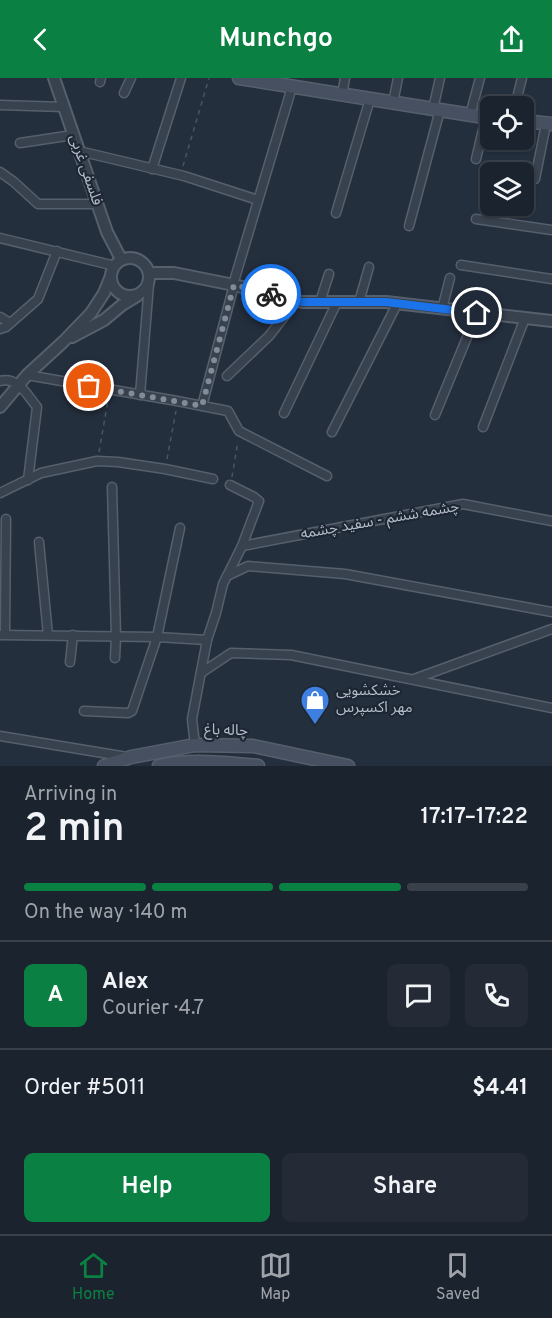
<!DOCTYPE html>
<html lang="en">
<head>
<meta charset="utf-8">
<style>
  body { margin:0; font-family:Overpass,"Noto Sans Arabic",sans-serif; background:#242b36; color:#f1f3f6; height:100vh; display:flex; flex-direction:column; font-size:22px; white-space:nowrap }
  * { box-sizing:border-box; margin:0 }
  p { font-size:20px; color:#a0a4aa }
  .icon { flex:none; width:33px; height:33px; fill:none; stroke:currentColor; stroke-width:2; stroke-linecap:round; stroke-linejoin:round }
  .map { position:relative; height:688px; overflow:hidden }
  .drawer { display:flex; flex-direction:column; background:#1b232e; flex:1 }
  .drawer>* { flex:none }
  .tools { position:absolute; left:480px; top:18px; display:grid; gap:12px }
  .tools a { display:grid; place-items:center; width:54px; height:54px; border-radius:9px; background:#1b232e; box-shadow:0 2px 4px #0004,0 0 0 2px #39404a; font-size:30px }
  .pin { position:absolute; display:grid; place-items:center; width:51px; height:51px; color:#fff; margin:-26px; border:3px solid #fff; border-radius:50%; box-shadow:0 2px 6px #0007 }
  .courier { position:absolute; display:grid; place-items:center; width:60px; height:60px; margin:-30px; border:4px solid #1a73e8; border-radius:50%; background:#fff; color:#222; box-shadow:0 2px 8px #0007 }
  .head em { font-style:normal; font-weight:600 }
  .head div { display:flex; flex-direction:column-reverse }
  .head { display:flex; align-items:center; justify-content:space-between; height:102px; padding:0 24px }
  h1 { font-size:39px; font-weight:600; line-height:45px }
  .bar { display:grid; grid-template-columns:repeat(4,1fr); gap:9px 6px; align-content:center; height:72px; padding:0 24px }
  .bar i { height:8px; border-radius:4px; background:#39404a }
  .bar .active { background:#0b8043 }
  .bar p { grid-column:span 4 }
  .line { display:flex; align-items:center; gap:15px; padding:0 24px; border-top:2px solid #39404a }
  .line div { flex:1 }
  .round { display:grid; place-items:center; flex:none; width:63px; height:63px; border-radius:9px; background:#242b36 }
  .button { display:flex; gap:12px; margin-top:auto; padding:12px 24px }
  .button a { flex:1; height:69px; border-radius:9px; background:#0b8043; color:#fff; font-size:24px; font-weight:600; line-height:69px; text-align:center }
  .button a+a { background:#242b36; color:#f1f3f6 }
  header { display:flex; justify-content:space-between; align-items:center; height:78px; padding:0 24px; background:#0b8043; color:#fff; font-size:27px; font-weight:600 }
  .tab-bar { display:flex; justify-content:space-around; align-items:center; height:84px; border-top:2px solid #39404a; background:#1b232e; font-size:16px; color:#a0a4aa }
  .tab-bar a { display:grid; justify-items:center; gap:3px }
  .tab-bar .active { color:#0b8043 }
  .map>svg:first-child { display:block }
</style>
</head>
<body>
<header><svg class="icon" aria-label="back" viewBox="0 0 24 24"><path d="M15 5l-7 7 7 7"/></svg>Munchgo<svg class="icon" aria-label="share" viewBox="0 0 24 24"><path d="M12 15V3M7 8l5-5 5 5M5 13v7h14v-7"/></svg></header>
<div class="map">
<svg width="552" height="688" viewBox="0 0 552 688">
  <rect width="100%" height="100%" fill="#242f3e"/>
  <g fill="none" stroke-linecap="round" stroke-linejoin="round">
    <g stroke="#565f6c" stroke-width="11">
      <g id="minor">
        <polyline points="100,4 101,0"/>
        <polyline points="124,15 131,0"/>
        <polyline points="342,17 345,0"/>
        <polyline points="393,25 398,0"/>
        <polyline points="0,27 64,29"/>
        <polyline points="515,28 522,0"/>
        <polyline points="433,31 440,0"/>
        <polyline points="470,37 480,0"/>
        <polyline points="20,65 73,57"/>
        <polyline points="79,73 184,98 258,122"/>
        <polyline points="476,81 486,39"/>
        <polyline points="152,91 181,0"/>
        <polyline points="0,94 14,104 38,126 98,126"/>
        <polyline points="535,101 546,46"/>
        <polyline points="336,135 370,21"/>
        <polyline points="476,141 552,152"/>
        <polyline points="409,148 440,32"/>
        <polyline points="0,160 115,188"/>
        <polyline points="461,187 552,201"/>
        <polyline points="235,200 292,9"/>
        <polyline points="320,224 329,196"/>
        <polyline points="359,224 369,189"/>
        <polyline points="442,231 450,200"/>
        <polyline points="0,239 10,245"/>
        <polyline points="0,251 6,249 38,221 57,173"/>
        <polyline points="27,297 177,323 228,333 239,353 327,398"/>
        <polyline points="227,298 269,258 297,222"/>
        <path d="M0,303C18,298 27,317 37,329L28,402"/>
        <polyline points="140,317 149,206"/>
        <polyline points="202,328 234,207"/>
        <polyline points="284,335 337,224"/>
        <polyline points="435,337 477,235"/>
        <polyline points="483,349 525,240"/>
        <polyline points="332,354 397,226"/>
        <polyline points="230,407 254,419 259,423 242,468"/>
        <polyline points="112,409 116,558 115,580"/>
        <polyline points="0,415 41,395 97,383 118,384 165,391 213,401"/>
        <polyline points="39,464 48,557"/>
        <polyline points="227,498 248,488 345,496 552,534"/>
        <polyline points="5,556 6,441"/>
        <polyline points="0,557 157,559 207,562"/>
        <polyline points="70,584 73,557"/>
        <polyline points="201,595 231,575 291,577 552,630"/>
        <polyline points="414,601 552,551"/>
        <polyline points="84,633 128,635 132,633 157,559 180,450"/>
        <polyline points="0,658 127,679"/>
        <polyline points="195,667 192,641 207,562 216,535 223,506 242,468 463,426 552,443"/>
      </g>
    </g>
    <g stroke="#565f6c" stroke-width="14">
      <g id="tertiary">
        <polyline points="54,0 107,154 121,181"/>
        <circle cx="130" cy="199" r="19"/>
        <polyline points="150,195 174,195 234,207 302,224 386,224 552,243"/>
        <polyline points="72,259 104,242 122,227 137,218"/>
        <polyline points="0,329 27,297 63,264 91,235 104,215 111,198"/>
      </g>
    </g>
    <g stroke="#565f6c" stroke-width="15">
      <g id="secondary">
        <polyline points="239,0 490,40"/>
        <polyline points="524,43 552,46"/>
        <polyline points="104,688 131,679 195,667 253,668 348,688"/>
        <path d="M159,688C188,681 228,685 258,688"/>
      </g>
    </g>
    <g stroke="#44595c" stroke-width="1.5" stroke-dasharray="4.5 4.5" stroke-linecap="butt">
      <polyline points="183,88 209,0"/>
      <polyline points="99,374 108,322"/>
      <polyline points="167,381 176,333"/>
      <polyline points="232,399 238,363"/>
    </g>
    <use href="#minor" stroke="#38414e" stroke-width="8"/>
    <use href="#tertiary" stroke="#38414e" stroke-width="10"/>
    <use href="#secondary" stroke="#465061" stroke-width="12"/>
  </g>
  <g fill="none" stroke-linecap="round" stroke-linejoin="round">
    <polyline stroke="#828b98" stroke-width="6" stroke-dasharray="0 10.8" points="89,308 202,328 234,207 271,216"/>
    <polyline stroke="#1a73e8" stroke-width="8" points="271,216 302,224 386,224 477,235"/>
  </g>
  <defs>
    <g id="shop-pin" transform="scale(1.5)"><path d="M0 17L-7.5 6A9.5 9.5 0 1 1 7.5 6Z" fill="#3f7fe0" stroke="#1d2633"/><path d="M-5-2.5h2.3a2.7 3.5 0 0 1 5.4 0H5L5.5 6h-11ZM-1.5-2.5h3a1.5 2.3 0 0 0-3 0Z" fill="#fff"/></g>
  </defs>
  <g fill-rule="evenodd">
    <use href="#shop-pin" x="315" y="622"/>
  </g>
  <g text-anchor="middle" dominant-baseline="central" stroke-width="4.5" stroke-linejoin="round" paint-order="stroke">
    <g font-size="15" fill="#b4bcc9" stroke="#1d2633">
      <text transform="translate(85 92) rotate(71)">فلسفی غربی</text>
      <text transform="translate(380 443) rotate(-10)">چشمه ششم - سفید چشمه</text>
      <text transform="translate(226 653) rotate(2)">چاله باغ</text>
    </g>
    <g font-size="15" fill="#b4bcc9" stroke="#1d2633" text-anchor="start">
      <text x="336" y="613">خشکشویی<tspan x="336" dy="17">مهر اکسپرس</tspan></text>
    </g>
  </g>
</svg>
<div class="tools">
<a><svg class="icon" aria-label="locate" viewBox="0 0 24 24"><circle cx="12" cy="12" r="6"/><path d="M12 2v4M12 18v4M2 12h4M18 12h4"/></svg></a>
<a><svg class="icon" aria-label="layers" viewBox="0 0 24 24"><path d="M12 4l9 5-9 5-9-5zM3 14l9 5 9-5"/></svg></a>
</div>
<div class="pin" style="left:89px;top:308px;background:#ea580c"><svg class="icon" aria-label="bag" viewBox="0 0 24 24"><path d="M5 8h14l-1 12H6zM9 8a3 3 0 0 1 6 0"/></svg></div>
<div class="pin" style="left:477px;top:235px;background:#1f2937"><svg class="icon" aria-label="home" viewBox="0 0 24 24"><path d="M3 11l9-7 9 7M6 9v11h12V9"/></svg></div>
<div class="courier" style="left:271px;top:216px"><svg class="icon" aria-label="bike" viewBox="0 0 24 24"><circle cx="6" cy="16" r="4"/><circle cx="18" cy="16" r="4"/><path d="M6 16l4-8h5l3 8M10 8l3 8H6M13 5h3"/></svg></div>
</div>
<section class="drawer">
<div class="head"><div><h1>2 min</h1><p>Arriving in</p></div><em>17:17–17:22</em></div>
<div class="bar"><i class="active"></i><i class="active"></i><i class="active"></i><i></i><p>On the way · 140 m</p></div>
<div class="line" style="height:108px"><b class="round" style="background:#0b8043;color:#fff">A</b><div><b>Alex</b><p>Courier · 4.7</p></div><a class="round"><svg class="icon" aria-label="chat" viewBox="0 0 24 24"><path d="M4 5h16v11H9l-5 4z"/></svg></a><a class="round"><svg class="icon" aria-label="phone" viewBox="0 0 24 24"><path d="M5 4h4l2 5-3 2q2 4 5 5l2-3 5 2v4C11 20 4 13 5 4z"/></svg></a></div>
<div class="line" style="height:78px"><div>Order #5011</div><b>$4.41</b></div>
<div class="button"><a>Help</a><a>Share</a></div>
</section>
<nav class="tab-bar">
<a class="active"><svg class="icon" aria-label="home" viewBox="0 0 24 24"><path d="M3 11l9-7 9 7M6 9v11h12V9"/></svg>Home</a>
<a><svg class="icon" aria-label="map" viewBox="0 0 24 24"><path d="M3 6l6-2 6 2 6-2v14l-6 2-6-2-6 2zM9 4v14M15 6v14"/></svg>Map</a>
<a><svg class="icon" aria-label="saved" viewBox="0 0 24 24"><path d="M7 4h10v16l-5-4-5 4z"/></svg>Saved</a>
</nav>
</body>
</html>
